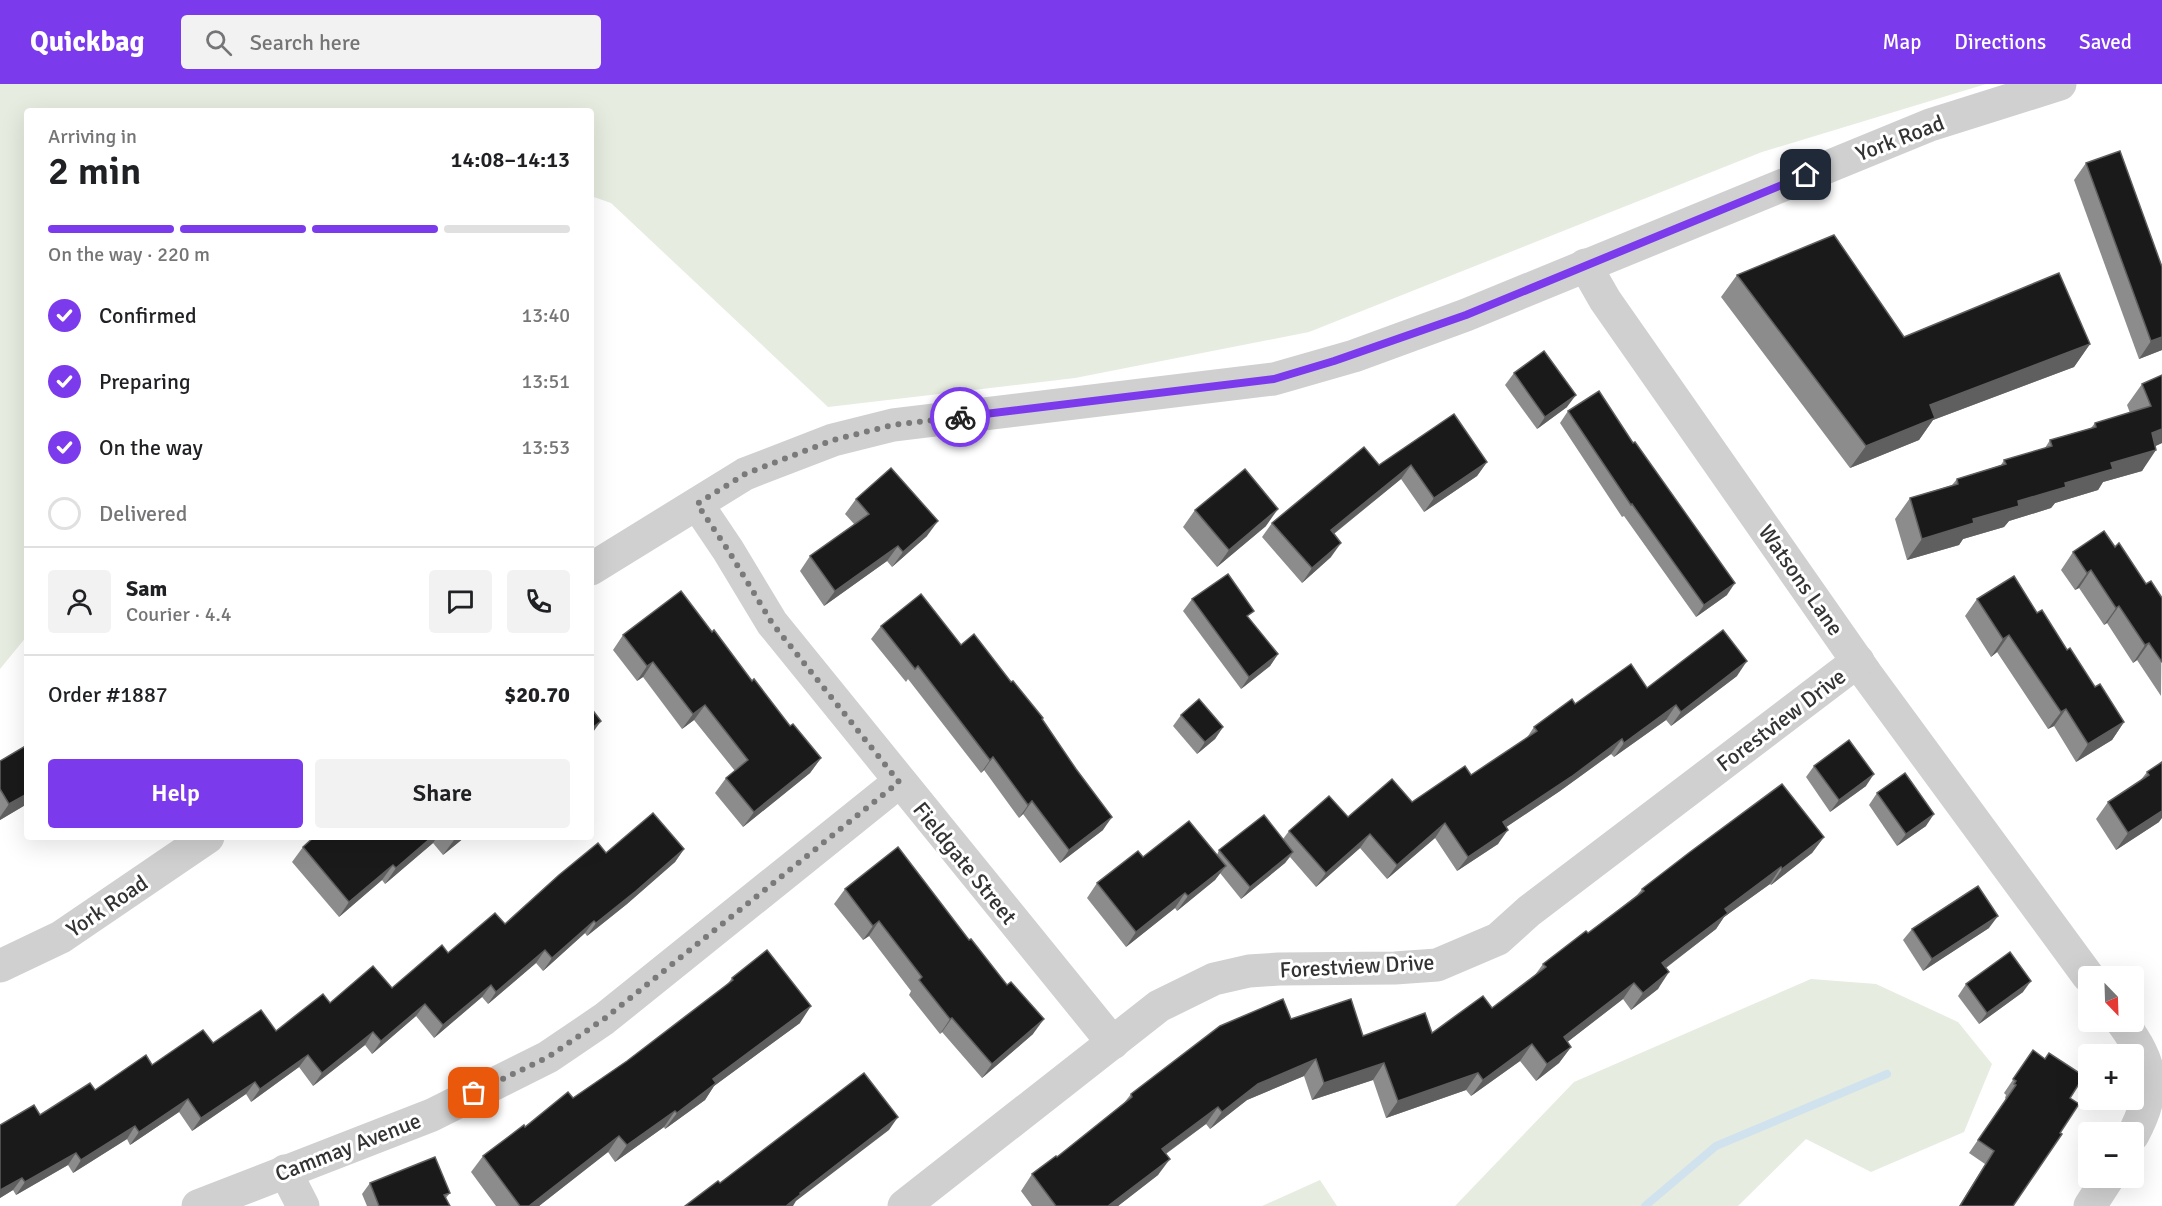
<!DOCTYPE html>
<html lang="en">
<head>
<meta charset="utf-8">
<style>
  body { margin:0; font-family:Signika,sans-serif; background:#f2f2f2; color:#202124; height:100vh; display:flex; flex-direction:column; font-size:22px; white-space:nowrap }
  * { box-sizing:border-box; margin:0 }
  p { font-size:20px; color:#757577 }
  .icon { flex:none; width:33px; height:33px; fill:none; stroke:currentColor; stroke-width:2; stroke-linecap:round; stroke-linejoin:round }
  .map { position:relative; flex:1; overflow:hidden }
  .panel { position:absolute; left:24px; top:24px; width:570px; height:732px; display:flex; flex-direction:column; background:#fff; border-radius:6px; box-shadow:0 6px 24px #0002 }
  .panel>* { flex:none }
  .needle { width:39px; rotate:157deg }
  .buttons { position:absolute; left:2078px; top:882px; display:grid; gap:12px }
  .buttons a { display:grid; place-items:center; width:66px; height:66px; border-radius:6px; background:#fff; box-shadow:0 6px 24px #0002; font-size:30px }
  .pin { position:absolute; display:grid; place-items:center; width:51px; height:51px; color:#fff; margin:-26px; border-radius:12px; box-shadow:0 3px 9px #0006 }
  .courier { position:absolute; display:grid; place-items:center; width:60px; height:60px; margin:-30px; border:4px solid #7c3aed; border-radius:50%; background:#fff; color:#222; box-shadow:0 2px 8px #0007 }
  .summary em { font-style:normal; font-weight:600 }
  .summary div { display:flex; flex-direction:column-reverse }
  .summary { display:flex; align-items:center; justify-content:space-between; height:102px; padding:0 24px }
  h1 { font-size:39px; font-weight:600; line-height:45px }
  .bar { display:grid; grid-template-columns:repeat(4,1fr); gap:9px 6px; align-content:center; height:72px; padding:0 24px }
  .bar i { height:8px; border-radius:4px; background:#e0e0e0 }
  .bar .current { background:#7c3aed }
  .bar p { grid-column:span 4 }
  .line { display:flex; align-items:center; gap:15px; padding:0 24px; border-top:2px solid #e0e0e0 }
  .line div { flex:1 }
  .round { display:grid; place-items:center; flex:none; width:63px; height:63px; border-radius:6px; background:#f2f2f2 }
  ol { padding:0 24px; list-style:none }
  li { display:flex; align-items:center; gap:18px; height:66px }
  li p { margin-inline-start:auto }
  li .icon { padding:6px; border-radius:50%; background:#7c3aed; color:#fff; stroke-width:4 }
  li:last-child { color:#757577 }
  li i { width:33px; height:33px; border:3px solid #e0e0e0; border-radius:50% }
  .action { display:flex; gap:12px; margin-top:auto; padding:12px 24px }
  .action a { flex:1; height:69px; border-radius:6px; background:#7c3aed; color:#fff; font-size:24px; font-weight:600; line-height:69px; text-align:center }
  .action a+a { background:#f2f2f2; color:#202124 }
  header { display:flex; align-items:center; gap:36px; box-sizing:border-box; height:84px; padding:0 30px; background:#7c3aed; color:#fff }
  header strong { font-size:28px }
  nav { display:flex; gap:33px; margin-inline-start:auto; font-size:21px }
  .search { width:420px; height:54px; background:#f2f2f2; display:flex; align-items:center; gap:15px; box-sizing:border-box; padding:0 21px; border-radius:6px; color:#757577; font-size:22px }
  .map>svg:first-child { display:block }
</style>
</head>
<body>
<header>
<strong>Quickbag</strong>
<div class="search"><svg class="icon" aria-label="search" viewBox="0 0 24 24"><circle cx="10" cy="10" r="6"/><path d="M15 15l6 6"/></svg>Search here</div>
<nav><a>Map</a><a>Directions</a><a>Saved</a></nav>
</header>
<div class="map">
<svg width="2162" height="1122" viewBox="0 0 2162 1122">
  <rect width="100%" height="100%" fill="#fff"/>
  <g fill="#e6ecdf">
    <polygon points="0,0 1986,0 1762,68 1309,248 1075,294 828,323 611,119 591,112 591,27 27,27 27,552 0,585"/>
    <polygon points="1811,895 1876,900 1958,938 1992,980 1964,1048 1871,1088 1806,1055 1738,1122 1455,1122 1574,998"/>
    <polygon points="1320,1096 1337,1122 1262,1122"/>
  </g>
  <g fill="none" stroke-linecap="round" stroke-linejoin="round">
    <polyline stroke="#cfe2ee" stroke-width="8" points="1645,1122 1716,1062 1887,990"/>
    <g stroke="#d0d0d0" stroke-width="33">
      <polyline points="1585,181 1605,216 1867,591 2088,892"/>
      <polyline points="697,420 728,466 772,539 1113,959"/>
      <polyline points="591,485 745,390 833,356 893,341 1274,295 1354,272 1466,231 1930,41 2060,0"/>
      <polyline points="0,882 61,853 208,753"/>
      <path d="M2122,938C2153,980 2158,1003 2133,1051"/>
      <polyline points="285,1087 303,1122"/>
      <polyline points="198,1122 432,1031 548,973 604,935 899,698"/>
      <polyline points="904,1122 1159,922 1214,895 1249,887 1279,885 1395,884 1437,881 1498,855 1529,827 1858,577"/>
      <polyline points="2090,1122 2108,1094"/>
    </g>
  </g>
  <g fill="#8c8c8c">
    <polygon points="2086,79 2162,266 2139,275 2074,96"/>
    <polygon points="1737,191 1904,253 2090,260 2074,283 1933,336 1919,356 1850,384 1721,213"/>
    <polygon points="1514,289 1567,323 1537,345 1505,301"/>
    <polygon points="2162,291 2162,359 2155,362 2142,387 2103,398 2098,406 2055,419 2051,424 2009,437 2004,443 1963,455 1959,461 1907,476 1895,435 1910,414 1952,401 1957,395 2001,381 2004,376 2045,364 2050,356 2091,344 2095,339 2130,329 2127,321 2142,300"/>
    <polygon points="1568,327 1633,359 1727,511 1696,533 1624,432 1622,433 1560,339"/>
    <polygon points="1487,378 1477,392 1424,428 1401,395 1334,450 1331,473 1302,499 1262,453 1272,439 1379,381"/>
    <polygon points="856,415 927,452 892,483 887,477 824,522 800,487 810,472 855,441 845,430"/>
    <polygon points="1195,426 1266,442 1217,483 1183,443"/>
    <polygon points="2115,463 2146,500 2162,514 2161,612 2137,576 2133,579 2107,539 2104,541 2079,504 2075,506 2061,486 2073,468"/>
    <polygon points="1192,515 1249,534 1278,570 1270,582 1241,605 1183,527"/>
    <polygon points="1977,515 2037,529 2067,566 2095,603 2124,638 2112,656 2076,678 2054,642 2048,645 1997,568 1991,573 1965,532"/>
    <polygon points="881,542 961,561 1011,598 1042,635 1103,746 1060,779 1023,730 1019,734 984,686 981,689 908,595 906,598 871,555"/>
    <polygon points="712,548 752,597 790,642 821,674 810,689 743,743 715,709 726,694 735,687 694,636 682,645 643,593 637,597 613,566 623,551"/>
    <polygon points="1737,592 1671,642 1666,636 1614,673 1611,670 1560,707 1506,743 1498,760 1457,787 1435,754 1387,795 1360,764 1316,803 1290,773 1285,779 1241,815 1220,789 1215,796 1177,827 1175,824 1126,863 1087,814 1097,799 1143,773 1217,771 1219,766 1283,755 1289,747 1412,718 1471,691 1526,655 1534,643 1575,620 1647,604"/>
    <polygon points="1181,631 1223,643 1215,655 1197,670 1173,642"/>
    <polygon points="27,661 27,720 0,736 0,677"/>
    <polygon points="2162,678 2159,738 2116,766 2096,735 2108,718 2140,697 2147,688"/>
    <polygon points="1814,682 1866,702 1830,728 1806,693"/>
    <polygon points="1877,709 1926,742 1897,762 1869,721"/>
    <polygon points="314,753 465,753 443,771 433,759 385,800 382,796 339,833 292,778 303,763"/>
    <polygon points="1824,753 1812,769 1771,801 1770,800 1724,833 1716,845 1666,884 1658,905 1631,926 1623,915 1567,958 1571,963 1559,979 1536,997 1520,977 1471,1012 1466,1006 1386,1034 1373,996 1312,1016 1304,992 1247,1016 1210,1045 1206,1040 1166,1070 1158,1091 1118,1122 1032,1122 1021,1107 1032,1090 1057,1073 1124,1019 1131,1010 1291,935 1363,952 1432,949 1492,924 1535,891 1543,880 1588,849 1637,811 1642,805"/>
    <polygon points="684,765 675,778 627,820 587,852 585,849 543,887 536,879 488,920 482,913 434,954 416,932 372,970 365,961 313,1002 299,983 251,1018 246,1010 192,1047 179,1028 130,1061 127,1055 73,1089 68,1081 16,1111 13,1106 0,1114 0,1041 40,1031 152,981 213,959 276,947 330,919 392,904 448,869 505,840 606,769"/>
    <polygon points="845,805 1033,950 982,994 942,948 940,950 909,911 911,907 869,852 863,856 834,820"/>
    <polygon points="1989,844 1923,887 1903,856 1912,845"/>
    <polygon points="732,894 800,939 714,1002 705,1016 665,1045 664,1043 615,1078 608,1068 539,1122 496,1122 471,1088 483,1072 525,1043 573,1014 627,977 726,902"/>
    <polygon points="1966,900 2023,908 1979,940 1958,912"/>
    <polygon points="2033,966 2070,1014 2021,1110 2013,1122 1959,1122 1985,1080 1969,1069 2006,1015 2005,1014 2006,1011 2004,1009"/>
    <polygon points="370,1099 450,1109 446,1114 450,1122 367,1122 362,1110"/>
  </g>
  <g fill="#5f5f5f">
    <polygon points="2162,253 2162,266 2139,275 2151,257"/>
    <polygon points="2090,260 2074,283 1933,336 1919,356 1850,384 1866,362 1930,321"/>
    <polygon points="1576,311 1567,323 1537,345 1545,333"/>
    <polygon points="2162,345 2162,359 2137,371 2152,349"/>
    <polygon points="2156,366 2142,387 2103,398 2098,406 2055,419 2051,424 2009,437 2004,443 1963,455 1959,461 1907,476 1922,455 2065,399 2111,379"/>
    <polygon points="1487,378 1477,392 1424,428 1434,414"/>
    <polygon points="1411,381 1401,395 1321,460 1331,446"/>
    <polygon points="1278,425 1266,442 1217,483 1229,466"/>
    <polygon points="938,437 927,452 892,483 903,468"/>
    <polygon points="1341,459 1331,473 1302,499 1312,484"/>
    <polygon points="898,462 887,477 824,522 835,507"/>
    <polygon points="2091,486 2079,504 2075,506 2087,489"/>
    <polygon points="1735,499 1727,511 1696,533 1704,521"/>
    <polygon points="2119,522 2107,539 2104,541 2116,524"/>
    <polygon points="2009,551 1997,568 1991,573 2003,555"/>
    <polygon points="2149,559 2137,576 2133,579 2145,561"/>
    <polygon points="1278,570 1270,582 1241,605 1249,593"/>
    <polygon points="1747,577 1737,592 1671,642 1681,628"/>
    <polygon points="653,578 643,593 637,597 647,582"/>
    <polygon points="705,621 694,636 682,645 693,630"/>
    <polygon points="1676,621 1666,636 1614,673 1624,659"/>
    <polygon points="2066,625 2054,642 2048,645 2061,628"/>
    <polygon points="601,637 591,651 591,645"/>
    <polygon points="2124,638 2112,656 2076,678 2088,660"/>
    <polygon points="1223,643 1215,655 1197,670 1205,658"/>
    <polygon points="1622,655 1611,670 1560,707 1493,752 1503,738"/>
    <polygon points="993,673 984,686 981,689 990,676"/>
    <polygon points="821,674 810,689 743,743 754,728"/>
    <polygon points="1874,690 1866,702 1830,728 1839,716"/>
    <polygon points="27,710 27,720 0,736 0,733 9,720"/>
    <polygon points="1032,717 1023,730 1019,734 1028,721"/>
    <polygon points="2162,727 2162,734 2159,738 2116,766 2128,749"/>
    <polygon points="1934,730 1926,742 1897,762 1906,750"/>
    <polygon points="1112,733 1103,746 1060,779 1069,766"/>
    <polygon points="1445,739 1435,754 1387,795 1397,781"/>
    <polygon points="1508,746 1498,760 1457,787 1468,773"/>
    <polygon points="1370,750 1360,764 1316,803 1326,789"/>
    <polygon points="432,753 437,753 433,759 385,800 396,784"/>
    <polygon points="458,753 465,753 443,771 454,756"/>
    <polygon points="1824,753 1812,769 1771,801 1782,785"/>
    <polygon points="684,765 675,778 627,820 587,852 596,839"/>
    <polygon points="1293,768 1285,779 1241,815 1250,803"/>
    <polygon points="393,781 382,796 339,833 349,818"/>
    <polygon points="1226,782 1215,796 1177,827 1188,812"/>
    <polygon points="1781,783 1770,800 1724,833 1716,845 1651,895 1662,879 1725,825"/>
    <polygon points="1185,809 1175,824 1126,863 1136,848"/>
    <polygon points="1998,832 1989,844 1923,887 1932,875"/>
    <polygon points="594,837 585,849 543,887 552,874"/>
    <polygon points="879,837 869,852 863,856 873,842"/>
    <polygon points="545,866 536,879 488,920 496,908"/>
    <polygon points="1669,888 1658,905 1631,926 1643,909"/>
    <polygon points="2031,897 2023,908 1979,940 1987,929"/>
    <polygon points="1634,899 1623,915 1552,970 1564,953"/>
    <polygon points="491,901 482,913 434,954 443,941"/>
    <polygon points="425,920 416,932 372,970 381,957"/>
    <polygon points="811,922 800,939 714,1002 705,1016 665,1045 677,1029 713,995"/>
    <polygon points="952,934 942,948 940,950 950,935"/>
    <polygon points="1044,935 1033,950 982,994 992,980"/>
    <polygon points="373,948 365,961 313,1002 322,989"/>
    <polygon points="1532,960 1520,977 1471,1012 1483,996"/>
    <polygon points="1571,963 1559,979 1536,997 1547,980"/>
    <polygon points="308,971 299,983 251,1018 260,1005"/>
    <polygon points="1316,975 1304,992 1247,1016 1210,1045 1222,1028 1258,1000"/>
    <polygon points="1384,979 1373,996 1312,1016 1324,999"/>
    <polygon points="1478,989 1466,1006 1386,1034 1398,1017"/>
    <polygon points="255,998 246,1010 192,1047 201,1034"/>
    <polygon points="188,1015 179,1028 130,1061 139,1048"/>
    <polygon points="1218,1023 1206,1040 1150,1081 1162,1065"/>
    <polygon points="675,1027 664,1043 615,1078 627,1061"/>
    <polygon points="898,1033 889,1046 796,1117 793,1122 786,1122 800,1109"/>
    <polygon points="135,1042 127,1055 73,1089 81,1076"/>
    <polygon points="619,1052 608,1068 539,1122 529,1122"/>
    <polygon points="76,1069 68,1081 16,1111 25,1098"/>
    <polygon points="1170,1075 1158,1091 1118,1122 1108,1122"/>
    <polygon points="22,1094 13,1106 0,1114 0,1106"/>
  </g>
  <g fill="#1a1a1a" stroke="#5f5f5f" stroke-width="1.5">
    <polygon points="2120,67 2162,183 2162,253 2151,257 2086,79"/>
    <polygon points="1834,151 1904,253 2059,189 2090,260 1930,321 1935,334 1866,362 1737,191"/>
    <polygon points="1544,267 1576,311 1545,333 1514,289"/>
    <polygon points="2162,291 2162,345 2152,349 2156,366 2111,379 2113,385 2065,399 2066,403 2018,417 2019,422 1973,435 1974,439 1922,455 1910,414 1958,400 1957,395 2006,380 2004,376 2052,362 2050,356 2096,343 2095,339 2151,322 2142,300"/>
    <polygon points="1599,307 1633,359 1635,358 1735,499 1704,521 1632,420 1631,421 1568,327"/>
    <polygon points="1454,330 1487,378 1434,414 1411,381 1331,446 1341,459 1312,484 1272,439 1364,363 1379,381"/>
    <polygon points="891,384 938,437 903,468 898,462 835,507 810,472 869,430 856,415"/>
    <polygon points="1245,385 1278,425 1229,466 1195,426"/>
    <polygon points="2104,447 2115,463 2119,459 2146,500 2151,497 2162,514 2162,578 2149,559 2145,561 2119,522 2116,524 2091,486 2087,489 2073,468"/>
    <polygon points="1228,490 1254,527 1247,532 1278,570 1249,593 1192,515"/>
    <polygon points="2014,492 2037,529 2042,526 2067,566 2070,564 2095,603 2100,600 2124,638 2088,660 2066,625 2061,628 2009,551 2003,555 1977,515"/>
    <polygon points="681,507 712,548 714,546 752,597 754,595 790,642 793,640 821,674 754,728 726,694 748,676 705,621 693,630 653,578 647,582 623,551"/>
    <polygon points="921,510 961,561 974,550 1011,598 1013,597 1043,634 1042,635 1076,685 1112,733 1069,766 1032,717 1028,721 993,673 990,676 918,582 915,585 881,542"/>
    <polygon points="1723,546 1747,577 1681,628 1676,621 1624,659 1622,655 1571,693 1503,738 1508,746 1468,773 1445,739 1397,781 1370,750 1326,789 1289,747 1329,712 1348,733 1392,695 1412,718 1465,682 1471,691 1537,647 1534,643 1572,615 1575,620 1631,580 1647,604"/>
    <polygon points="1199,615 1223,643 1205,658 1181,631"/>
    <polygon points="591,624 601,637 591,645"/>
    <polygon points="1849,656 1874,690 1839,716 1814,682"/>
    <polygon points="27,661 27,710 9,720 0,705 0,677"/>
    <polygon points="2162,678 2162,727 2128,749 2108,718 2149,691 2147,688"/>
    <polygon points="1905,689 1934,730 1906,750 1877,709"/>
    <polygon points="1782,700 1824,753 1782,785 1781,783 1725,825 1728,829 1662,879 1669,888 1643,909 1634,899 1564,953 1571,963 1547,980 1532,960 1483,996 1478,989 1398,1017 1384,979 1324,999 1316,975 1258,1000 1222,1028 1218,1023 1162,1065 1170,1075 1108,1122 1056,1122 1032,1090 1056,1072 1057,1073 1132,1013 1131,1010 1220,942 1283,915 1291,935 1351,915 1363,952 1425,929 1432,949 1483,912 1492,924 1546,883 1543,880 1586,847 1588,849 1644,807 1642,805 1690,768"/>
    <polygon points="653,729 684,765 636,807 596,839 594,837 552,874 545,866 496,908 491,901 443,941 425,920 381,957 373,948 322,989 308,971 260,1005 255,998 201,1034 188,1015 139,1048 135,1042 81,1076 76,1069 25,1098 22,1094 0,1106 0,1041 34,1021 40,1031 90,999 95,1006 146,971 152,981 203,946 213,959 261,926 276,947 323,910 330,919 373,882 392,904 442,861 448,869 495,829 505,840 559,791 598,759 606,769"/>
    <polygon points="1264,731 1293,768 1250,803 1219,766"/>
    <polygon points="1189,737 1226,782 1188,812 1185,809 1136,848 1097,799 1138,767 1143,773"/>
    <polygon points="314,753 432,753 396,784 393,781 349,818 303,763"/>
    <polygon points="898,763 969,856 971,855 1007,901 1011,898 1044,935 992,980 952,934 950,935 919,896 922,893 879,837 873,842 845,805"/>
    <polygon points="1978,802 1998,832 1932,875 1912,845"/>
    <polygon points="767,866 811,922 713,995 716,999 677,1029 675,1027 627,1061 619,1052 529,1122 520,1122 483,1072 524,1041 525,1043 568,1008 573,1014 627,977 733,896 732,894"/>
    <polygon points="2010,868 2031,897 1987,929 1966,900"/>
    <polygon points="2033,966 2045,975 2049,969 2084,992 2070,1014 2079,1020 2060,1049 2062,1050 2013,1122 1960,1122 1994,1067 1978,1056 2016,1001 2014,1000 2016,997 2013,995"/>
    <polygon points="864,989 898,1033 800,1109 801,1110 786,1122 685,1122 718,1097 720,1099"/>
    <polygon points="435,1073 450,1109 444,1111 450,1122 379,1122 370,1099"/>
  </g>
  <g fill="none" stroke-linecap="round" stroke-linejoin="round">
    <polyline stroke="#7a7a7a" stroke-width="6" stroke-dasharray="0 10.8" points="474,1009 548,973 604,935 899,698 772,539 728,466 697,420 745,390 833,356 893,341 960,333"/>
    <polyline stroke="#7c3aed" stroke-width="8" points="960,333 1274,295 1334,277 1466,231 1806,91"/>
  </g>
  <g text-anchor="middle" dominant-baseline="central" stroke-width="6" stroke-linejoin="round" paint-order="stroke">
    <g font-size="22" fill="#333" stroke="#fff">
      <text transform="translate(1900 54) rotate(-21)">York Road</text>
      <text transform="translate(1801 496) rotate(55)">Watsons Lane</text>
      <text transform="translate(1781 636) rotate(-37)">Forestview Drive</text>
      <text transform="translate(965 779) rotate(51)">Fieldgate Street</text>
      <text transform="translate(107 822) rotate(-34)">York Road</text>
      <text transform="translate(1357 882) rotate(-3)">Forestview Drive</text>
      <text transform="translate(348 1063) rotate(-21)">Cammay Avenue</text>
    </g>
  </g>
</svg>
<div class="buttons">
<a><svg class="needle" viewBox="-14 -14 28 28"><path d="M0-13l5 13h-10z" fill="#e53935"/><path d="M0 13l5-13h-10z" fill="#757577"/></svg></a>
<a>+</a>
<a>−</a>
</div>
<div class="pin" style="left:474px;top:1009px;background:#ea580c"><svg class="icon" aria-label="bag" viewBox="0 0 24 24"><path d="M5 8h14l-1 12H6zM9 8a3 3 0 0 1 6 0"/></svg></div>
<div class="pin" style="left:1806px;top:91px;background:#1f2937"><svg class="icon" aria-label="home" viewBox="0 0 24 24"><path d="M3 11l9-7 9 7M6 9v11h12V9"/></svg></div>
<div class="courier" style="left:960px;top:333px"><svg class="icon" aria-label="bike" viewBox="0 0 24 24"><circle cx="6" cy="16" r="4"/><circle cx="18" cy="16" r="4"/><path d="M6 16l4-8h5l3 8M10 8l3 8H6M13 5h3"/></svg></div>
<section class="panel">
<div class="summary"><div><h1>2 min</h1><p>Arriving in</p></div><em>14:08–14:13</em></div>
<div class="bar"><i class="current"></i><i class="current"></i><i class="current"></i><i></i><p>On the way · 220 m</p></div>
<ol>
<li><svg class="icon" aria-label="check" viewBox="0 0 24 24"><path d="M5 12l5 5 9-10"/></svg>Confirmed<p>13:40</p></li>
<li><svg class="icon" aria-label="check" viewBox="0 0 24 24"><path d="M5 12l5 5 9-10"/></svg>Preparing<p>13:51</p></li>
<li><svg class="icon" aria-label="check" viewBox="0 0 24 24"><path d="M5 12l5 5 9-10"/></svg>On the way<p>13:53</p></li>
<li><i></i>Delivered</li>
</ol>
<div class="line" style="height:108px"><a class="round"><svg class="icon" aria-label="person" viewBox="0 0 24 24"><circle cx="12" cy="8" r="4"/><path d="M4 21q1-7 8-7t8 7"/></svg></a><div><b>Sam</b><p>Courier · 4.4</p></div><a class="round"><svg class="icon" aria-label="chat" viewBox="0 0 24 24"><path d="M4 5h16v11H9l-5 4z"/></svg></a><a class="round"><svg class="icon" aria-label="phone" viewBox="0 0 24 24"><path d="M5 4h4l2 5-3 2q2 4 5 5l2-3 5 2v4C11 20 4 13 5 4z"/></svg></a></div>
<div class="line" style="height:78px"><div>Order #1887</div><b>$20.70</b></div>
<div class="action"><a>Help</a><a>Share</a></div>
</section>
</div>
</body>
</html>
